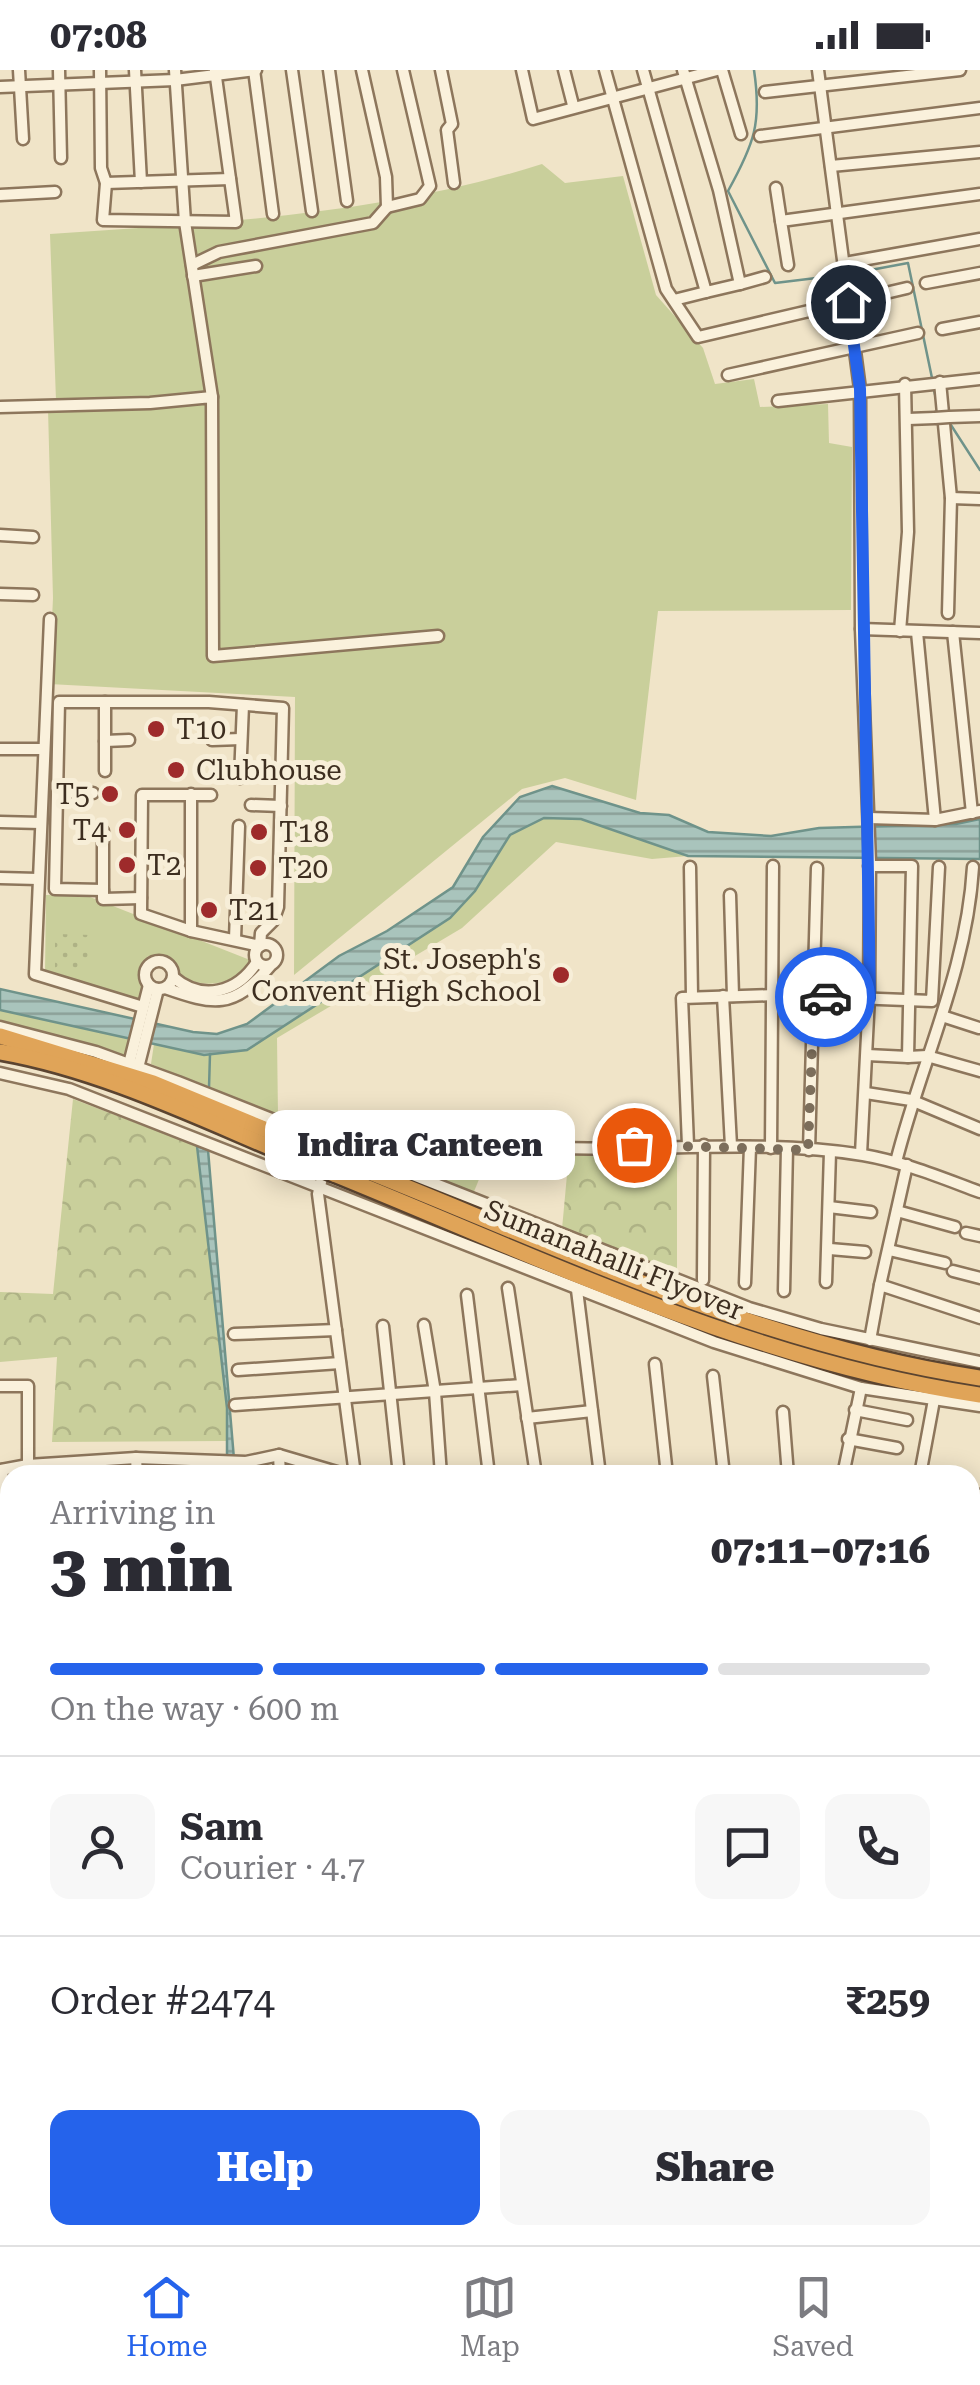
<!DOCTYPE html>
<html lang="en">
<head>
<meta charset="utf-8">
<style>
  body { margin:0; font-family:"Roboto Serif",serif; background:#f7f7f7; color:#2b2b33; height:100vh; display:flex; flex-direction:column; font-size:38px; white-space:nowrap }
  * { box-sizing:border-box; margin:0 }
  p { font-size:32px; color:#7c7c81 }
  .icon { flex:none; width:55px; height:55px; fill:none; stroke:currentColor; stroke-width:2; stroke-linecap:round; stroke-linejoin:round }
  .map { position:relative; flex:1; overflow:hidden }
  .drawer { position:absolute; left:0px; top:1395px; width:980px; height:780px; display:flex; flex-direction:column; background:#fff; border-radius:30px 30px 0 0; box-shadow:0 5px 25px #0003 }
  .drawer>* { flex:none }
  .pin { position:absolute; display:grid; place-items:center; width:85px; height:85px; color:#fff; margin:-42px; border:5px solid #fff; border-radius:50%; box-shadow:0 2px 10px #0007 }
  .courier { position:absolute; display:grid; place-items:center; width:100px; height:100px; margin:-50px; border:8px solid #2563eb; border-radius:50%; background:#fff; color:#222; box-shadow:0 2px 12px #0007 }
  .bubble { position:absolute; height:70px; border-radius:20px; background:#fff; box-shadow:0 5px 25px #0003; font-size:32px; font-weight:800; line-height:70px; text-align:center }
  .summary em { font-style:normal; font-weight:800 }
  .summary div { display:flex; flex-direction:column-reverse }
  .summary { display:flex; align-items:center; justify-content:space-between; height:170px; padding:0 50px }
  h1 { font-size:65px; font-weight:800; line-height:75px }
  .bar { display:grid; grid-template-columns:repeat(4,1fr); gap:15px 10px; align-content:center; height:120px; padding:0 50px }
  .bar i { height:12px; border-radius:8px; background:#e1e1e2 }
  .bar .on { background:#2563eb }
  .bar p { grid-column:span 4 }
  .line { display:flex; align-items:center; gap:25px; padding:0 50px; border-top:2px solid #e1e1e2 }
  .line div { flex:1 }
  .round { display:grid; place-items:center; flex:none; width:105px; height:105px; border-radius:20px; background:#f7f7f7 }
  .button { display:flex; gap:20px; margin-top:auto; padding:20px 50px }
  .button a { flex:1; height:115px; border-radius:20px; background:#2563eb; color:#fff; font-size:40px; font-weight:800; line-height:115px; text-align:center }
  .button a+a { background:#f7f7f7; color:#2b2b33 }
  .status { display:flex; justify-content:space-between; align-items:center; height:70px; padding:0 50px; background:#fff; direction:ltr }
  .status svg { height:28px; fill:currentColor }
  .menu { display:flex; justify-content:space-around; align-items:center; height:140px; border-top:2px solid #e1e1e2; background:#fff; font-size:28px; color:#7c7c81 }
  .menu a { display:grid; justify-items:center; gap:5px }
  .menu .on { color:#2563eb }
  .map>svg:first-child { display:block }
</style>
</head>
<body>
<div class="status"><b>07:08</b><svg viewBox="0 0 49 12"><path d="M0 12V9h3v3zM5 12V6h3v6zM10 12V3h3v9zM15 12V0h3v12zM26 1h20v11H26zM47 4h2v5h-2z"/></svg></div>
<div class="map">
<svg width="980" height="2175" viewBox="0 0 980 2175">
  <defs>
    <pattern id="forest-crowns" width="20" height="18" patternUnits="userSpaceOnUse" patternTransform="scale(2.5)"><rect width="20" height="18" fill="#c9cf9b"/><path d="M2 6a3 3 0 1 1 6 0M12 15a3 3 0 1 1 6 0" fill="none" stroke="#aeb285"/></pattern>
    <pattern id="park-dots" width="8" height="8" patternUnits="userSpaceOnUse" patternTransform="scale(2.5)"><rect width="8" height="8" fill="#c9cf9b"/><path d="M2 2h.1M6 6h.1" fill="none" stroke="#aeb285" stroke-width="1.8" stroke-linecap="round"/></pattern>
    <pattern id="water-rules" width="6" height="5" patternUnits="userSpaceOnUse" patternTransform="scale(2.5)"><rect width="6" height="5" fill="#a9c4bc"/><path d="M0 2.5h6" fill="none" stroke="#8ba098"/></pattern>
  </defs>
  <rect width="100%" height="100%" fill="#f0e4c8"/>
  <g fill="#c9cf9b">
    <path d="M542,94L565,113L623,106L656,225L703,278L715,314L754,309L760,337L828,334L829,373L852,377L851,540L658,541L636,730L565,708L522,719L294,905L295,627L49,614L53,528L48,339L56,330L50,164C216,153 382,145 542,94Z"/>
    <polygon points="544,748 581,749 688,786 652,789 556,772 462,858 277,968 278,1046 151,994 154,974 204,985 247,980 450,848 475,821 510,765"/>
    <path d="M46,825H85L250,890C241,913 208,919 187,909C176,904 175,893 165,887L148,886L139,897L143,913L138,932L45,902Z"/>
    <polygon points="0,940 130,969 123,986 0,950"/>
    <polygon points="0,2079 10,2081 10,2165 208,2165 215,2175 0,2175"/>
  </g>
  <g fill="url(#forest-crowns)">
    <polygon points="73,1029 197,1076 227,1338 226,1371 52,1372 57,1287 0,1292 0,1222 53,1224"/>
    <polygon points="376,1080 489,1085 473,1124 375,1086"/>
    <polygon points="569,1083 677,1084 677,1206 562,1159"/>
  </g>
  <polygon fill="url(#park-dots)" points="55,864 92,865 91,899 55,898"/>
  <g fill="url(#water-rules)" stroke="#6f938a" stroke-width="2.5">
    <polygon points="552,716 640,743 669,745 708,762 771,766 819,758 956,754 980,749 980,789 688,786 581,749 544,748 510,765 475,821 450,848 247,980 204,985 0,940 0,919 193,962 217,964 247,954 339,886 387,861 453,817 483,767 520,727"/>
    <polygon points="197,1076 208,1080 234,1389 227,1389 227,1338"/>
  </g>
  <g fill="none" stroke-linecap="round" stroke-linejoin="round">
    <g stroke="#6f938a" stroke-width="2.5">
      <path d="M754,0C762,53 754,74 728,121L775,213L841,205"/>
      <polyline points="849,204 908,193 932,308"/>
      <polyline points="933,316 937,333"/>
      <polyline points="949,352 980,400"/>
      <polyline points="209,1018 210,984"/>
    </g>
    <g stroke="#8d765c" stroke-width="15">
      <g id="minor">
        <polyline points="19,0 23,69"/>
        <polyline points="59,0 61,88"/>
        <polyline points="100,0 101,98 106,113 230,109"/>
        <polyline points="135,0 141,112"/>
        <polyline points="175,0 185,152 212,327"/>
        <polyline points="254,0 273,144"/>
        <polyline points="292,0 312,141"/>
        <polyline points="329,0 347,131"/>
        <polyline points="441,0 452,54 447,60 454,113"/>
        <polyline points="522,0 533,49 717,0"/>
        <polyline points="564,0 573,35"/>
        <polyline points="605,0 666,219 698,267 907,218"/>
        <polyline points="643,0 706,222 740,214"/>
        <polyline points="683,0 719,120 740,214 765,207"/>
        <polyline points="722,0 741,64"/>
        <polyline points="818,0 860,319 861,559 870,792 869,927 861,1084"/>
        <polyline points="0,17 175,10 256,0"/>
        <polyline points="765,22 960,0"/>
        <polyline points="760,66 980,38"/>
        <polyline points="831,96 980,82"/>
        <polyline points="106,113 103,150 236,152 215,0"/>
        <polyline points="776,118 781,151"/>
        <polyline points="0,125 55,122"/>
        <polyline points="387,137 420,129 430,116 403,0"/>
        <polyline points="845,193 980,169"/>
        <polyline points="192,195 219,182 373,153 387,137 386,107 362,0"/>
        <polyline points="788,195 781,151 980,124"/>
        <polyline points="193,206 256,196"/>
        <polyline points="926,213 980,203"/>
        <polyline points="674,230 706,222"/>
        <polyline points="942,259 980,252"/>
        <polyline points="728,305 918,263"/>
        <polyline points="940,312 951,428 948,543"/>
        <polyline points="778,331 980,309"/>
        <polyline points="0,337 150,333 212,327 213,586 438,566"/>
        <polyline points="949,347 980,346"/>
        <polyline points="908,349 935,348"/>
        <polyline points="951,428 980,429"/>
        <polyline points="0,465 33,467"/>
        <polyline points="0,524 33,525"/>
        <polyline points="50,549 35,904 143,937"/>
        <polyline points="861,559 980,563"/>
        <polyline points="900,561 908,462 905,314"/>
        <polyline points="917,562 935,750 980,741"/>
        <polyline points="953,562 972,743"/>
        <polyline points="212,670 241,669"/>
        <polyline points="105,671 129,670"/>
        <polyline points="0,679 43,679"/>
        <polyline points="105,701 105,632"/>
        <polyline points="240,708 243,635"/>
        <polyline points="57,722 93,723"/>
        <polyline points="191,724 191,861 141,844 142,725 211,725"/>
        <polyline points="251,735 281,736"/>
        <polyline points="869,748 935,750"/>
        <polyline points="0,752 41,753"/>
        <polyline points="103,761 103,829 141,828"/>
        <polyline points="690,797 692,926"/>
        <polyline points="0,808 38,809"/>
        <polyline points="103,820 55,819 59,632 209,632 283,638 278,837 273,851 261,863 260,876 191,861"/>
        <polyline points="730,825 733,926"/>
        <polyline points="235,869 239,756"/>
        <circle cx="266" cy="885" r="11"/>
        <circle cx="159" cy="905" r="14"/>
        <path d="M173,907C202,932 237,923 257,892"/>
        <path d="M165,918C214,935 233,940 270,896"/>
        <polyline points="723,926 731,1076"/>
        <polyline points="942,946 979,958"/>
        <polyline points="0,957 96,982 178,1012 749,1238 821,1259 980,1292"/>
        <polyline points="867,985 908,987 912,796 869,796"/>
        <polyline points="908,987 927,986 980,1001"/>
        <polyline points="129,994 149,915"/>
        <polyline points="138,998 158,919"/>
        <polyline points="0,1003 69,1019 714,1272 861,1318 980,1336"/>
        <polyline points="866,1023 911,1030 980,1059"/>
        <polyline points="358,1070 528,1084 555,1079"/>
        <path d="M331,1075L335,1070C412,1061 488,1075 565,1078C664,1081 764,1069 863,1085C904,1092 942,1108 980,1122"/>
        <polyline points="688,1075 682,928 775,925 932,931 939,797"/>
        <polyline points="771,1078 773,796"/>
        <polyline points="809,1080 817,798"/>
        <path d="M896,1092C921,992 967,901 973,797"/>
        <polyline points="325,1096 318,1124 355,1405"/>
        <polyline points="829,1137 871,1142"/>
        <polyline points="897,1141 955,1157"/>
        <polyline points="966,1163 980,1166"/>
        <polyline points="830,1179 865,1182"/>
        <polyline points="889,1180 945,1193"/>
        <polyline points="953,1201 980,1208"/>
        <polyline points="703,1210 704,1075"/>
        <polyline points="826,1212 830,1082"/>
        <polyline points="745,1213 750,1077"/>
        <polyline points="880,1215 907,1095"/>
        <polyline points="508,1218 536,1405"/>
        <polyline points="577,1220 600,1405"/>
        <polyline points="784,1221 787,1078"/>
        <polyline points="467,1225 489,1405"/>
        <polyline points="424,1255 435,1322 441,1405"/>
        <polyline points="383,1256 399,1405"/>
        <polyline points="234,1264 336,1260"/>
        <polyline points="870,1270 880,1215 980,1248"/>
        <polyline points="655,1294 667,1405"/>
        <polyline points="238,1300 340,1293"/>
        <polyline points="713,1306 724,1405"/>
        <polyline points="0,1316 28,1316 28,1395 136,1388 246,1392 279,1385 347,1405"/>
        <polyline points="235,1335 522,1315"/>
        <polyline points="855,1340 907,1350"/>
        <polyline points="783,1342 788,1405"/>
        <polyline points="527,1348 592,1341"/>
        <polyline points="848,1369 897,1378"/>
        <polyline points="279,1385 280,1405"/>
        <polyline points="136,1388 137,1405"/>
        <polyline points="0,1400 28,1395"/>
        <polyline points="2,1400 10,1487"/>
        <polyline points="843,1405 861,1318"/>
        <polyline points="920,1405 934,1330"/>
        <polyline points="970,1424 980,1425"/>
        <polyline points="970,1491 980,1492"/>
        <polyline points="970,1529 980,1530"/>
        <polyline points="970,1575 980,1577"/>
        <polyline points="0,1590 10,1588"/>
        <polyline points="970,1624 980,1627"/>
        <polyline points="970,1670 980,1672"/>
        <polyline points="970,1696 980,1685"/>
        <polyline points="0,1699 10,1698"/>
        <polyline points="0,1726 10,1727"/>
        <polyline points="970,1738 980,1740"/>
        <polyline points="0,1785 10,1785"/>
        <polyline points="0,1827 10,1825"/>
        <polyline points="0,1878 10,1877"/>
        <polyline points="0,1925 10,1926"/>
        <polyline points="970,1962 980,1962"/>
        <polyline points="970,2008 980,2008"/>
        <polyline points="970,2051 980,2051"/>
        <polyline points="970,2092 980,2092"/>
        <polyline points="970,2129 980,2129"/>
        <polyline points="220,2165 226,2175"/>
        <polyline points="500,2165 501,2175"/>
        <polyline points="777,2175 777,2165"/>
        <polyline points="860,2175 861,2165"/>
        <polyline points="912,2175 913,2165"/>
        <polyline points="959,2175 960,2165"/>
      </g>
    </g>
    <g stroke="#5b4430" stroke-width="18">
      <g id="major">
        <polyline points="970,1879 980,1879"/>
        <polyline points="970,1894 980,1894"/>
        <polyline points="0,1986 10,1989"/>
        <polyline points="0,2002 10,2006"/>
      </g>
    </g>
    <g stroke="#5b4430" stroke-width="20">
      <g id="highway">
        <polyline points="0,966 153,1013 315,1080"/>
        <path d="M0,982C109,1001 213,1055 315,1096"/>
        <path d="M337,1089C548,1172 753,1274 980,1308"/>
        <path d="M334,1104C546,1190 752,1291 980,1325"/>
      </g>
    </g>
    <use href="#minor" stroke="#faf1dc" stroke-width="10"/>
    <use href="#major" stroke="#f3d9a0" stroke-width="12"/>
    <use href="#highway" stroke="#e0a458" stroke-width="15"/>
    <g stroke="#8d765c" stroke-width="15" stroke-linecap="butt">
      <polyline id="minor-bridge" points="935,348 949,347"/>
    </g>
    <g stroke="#5b4430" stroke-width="20" stroke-linecap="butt">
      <g id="highway-bridge">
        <polyline points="315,1080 337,1089"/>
        <polyline points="315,1096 334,1104"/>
      </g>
    </g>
    <use href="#minor-bridge" stroke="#faf1dc" stroke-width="10"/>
    <use href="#highway-bridge" stroke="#e0a458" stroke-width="15"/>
  </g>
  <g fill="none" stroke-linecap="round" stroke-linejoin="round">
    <polyline stroke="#7c6e5b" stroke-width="10" stroke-dasharray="0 18" points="634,1075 808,1080 814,926 825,927"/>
    <polyline stroke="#2563eb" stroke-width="12" points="825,927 870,928 860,319 848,232"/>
  </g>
  <g fill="#9e2a2b" stroke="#f7eed8" stroke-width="4">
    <circle cx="156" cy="659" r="10"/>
    <circle cx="176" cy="700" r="10"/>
    <circle cx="110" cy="724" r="10"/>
    <circle cx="127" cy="760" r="10"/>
    <circle cx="259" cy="762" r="10"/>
    <circle cx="127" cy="795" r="10"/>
    <circle cx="258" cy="798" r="10"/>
    <circle cx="209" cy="840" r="10"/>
    <circle cx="561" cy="905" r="10"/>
  </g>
  <g text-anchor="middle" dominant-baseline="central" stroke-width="10" stroke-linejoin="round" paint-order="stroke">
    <g font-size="28" fill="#3d2e20" stroke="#f7eed8" text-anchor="start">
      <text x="176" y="659">T10</text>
      <text x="196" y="700">Clubhouse</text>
      <text x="90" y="724" text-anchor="end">T5</text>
      <text x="107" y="760" text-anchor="end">T4</text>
      <text x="279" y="762">T18</text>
      <text x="147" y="795">T2</text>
      <text x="278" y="798">T20</text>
      <text x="229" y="840">T21</text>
      <text x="541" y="889" text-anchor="end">St. Joseph's<tspan x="541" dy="32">Convent High School</tspan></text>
    </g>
    <g font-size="28" fill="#3d2e20" stroke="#f7eed8">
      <text transform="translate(614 1190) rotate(22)">Sumanahalli Flyover</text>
    </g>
  </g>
</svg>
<div class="pin" style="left:634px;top:1075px;background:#ea580c"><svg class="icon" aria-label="bag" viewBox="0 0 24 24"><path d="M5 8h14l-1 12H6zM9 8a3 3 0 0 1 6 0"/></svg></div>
<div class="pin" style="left:848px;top:232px;background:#1f2937"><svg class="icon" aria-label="home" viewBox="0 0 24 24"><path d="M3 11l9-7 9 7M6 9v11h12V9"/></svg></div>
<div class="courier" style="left:825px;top:927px"><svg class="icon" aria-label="car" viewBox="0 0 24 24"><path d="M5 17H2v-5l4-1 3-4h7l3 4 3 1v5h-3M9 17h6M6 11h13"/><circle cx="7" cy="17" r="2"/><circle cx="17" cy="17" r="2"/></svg></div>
<div class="bubble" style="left:265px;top:1040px;width:310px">Indira Canteen</div>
<section class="drawer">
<div class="summary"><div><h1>3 min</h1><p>Arriving in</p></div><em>07:11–07:16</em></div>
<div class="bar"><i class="on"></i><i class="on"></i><i class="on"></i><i></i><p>On the way · 600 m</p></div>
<div class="line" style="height:180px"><a class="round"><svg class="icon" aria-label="person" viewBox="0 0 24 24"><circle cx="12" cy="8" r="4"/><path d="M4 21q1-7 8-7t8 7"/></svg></a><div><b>Sam</b><p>Courier · 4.7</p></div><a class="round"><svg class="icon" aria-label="chat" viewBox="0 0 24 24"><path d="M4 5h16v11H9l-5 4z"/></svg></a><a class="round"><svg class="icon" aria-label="phone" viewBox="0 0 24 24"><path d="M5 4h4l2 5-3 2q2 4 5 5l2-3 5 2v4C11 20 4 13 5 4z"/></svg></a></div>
<div class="line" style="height:130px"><div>Order #2474</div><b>₹259</b></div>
<div class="button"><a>Help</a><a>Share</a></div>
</section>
</div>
<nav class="menu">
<a class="on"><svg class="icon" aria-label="home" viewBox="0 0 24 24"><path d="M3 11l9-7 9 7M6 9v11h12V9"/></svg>Home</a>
<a><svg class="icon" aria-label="map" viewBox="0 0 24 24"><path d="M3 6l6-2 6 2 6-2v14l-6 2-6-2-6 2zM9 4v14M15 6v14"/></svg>Map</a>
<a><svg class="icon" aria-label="saved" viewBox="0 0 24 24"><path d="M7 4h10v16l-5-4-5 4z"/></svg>Saved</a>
</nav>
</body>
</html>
